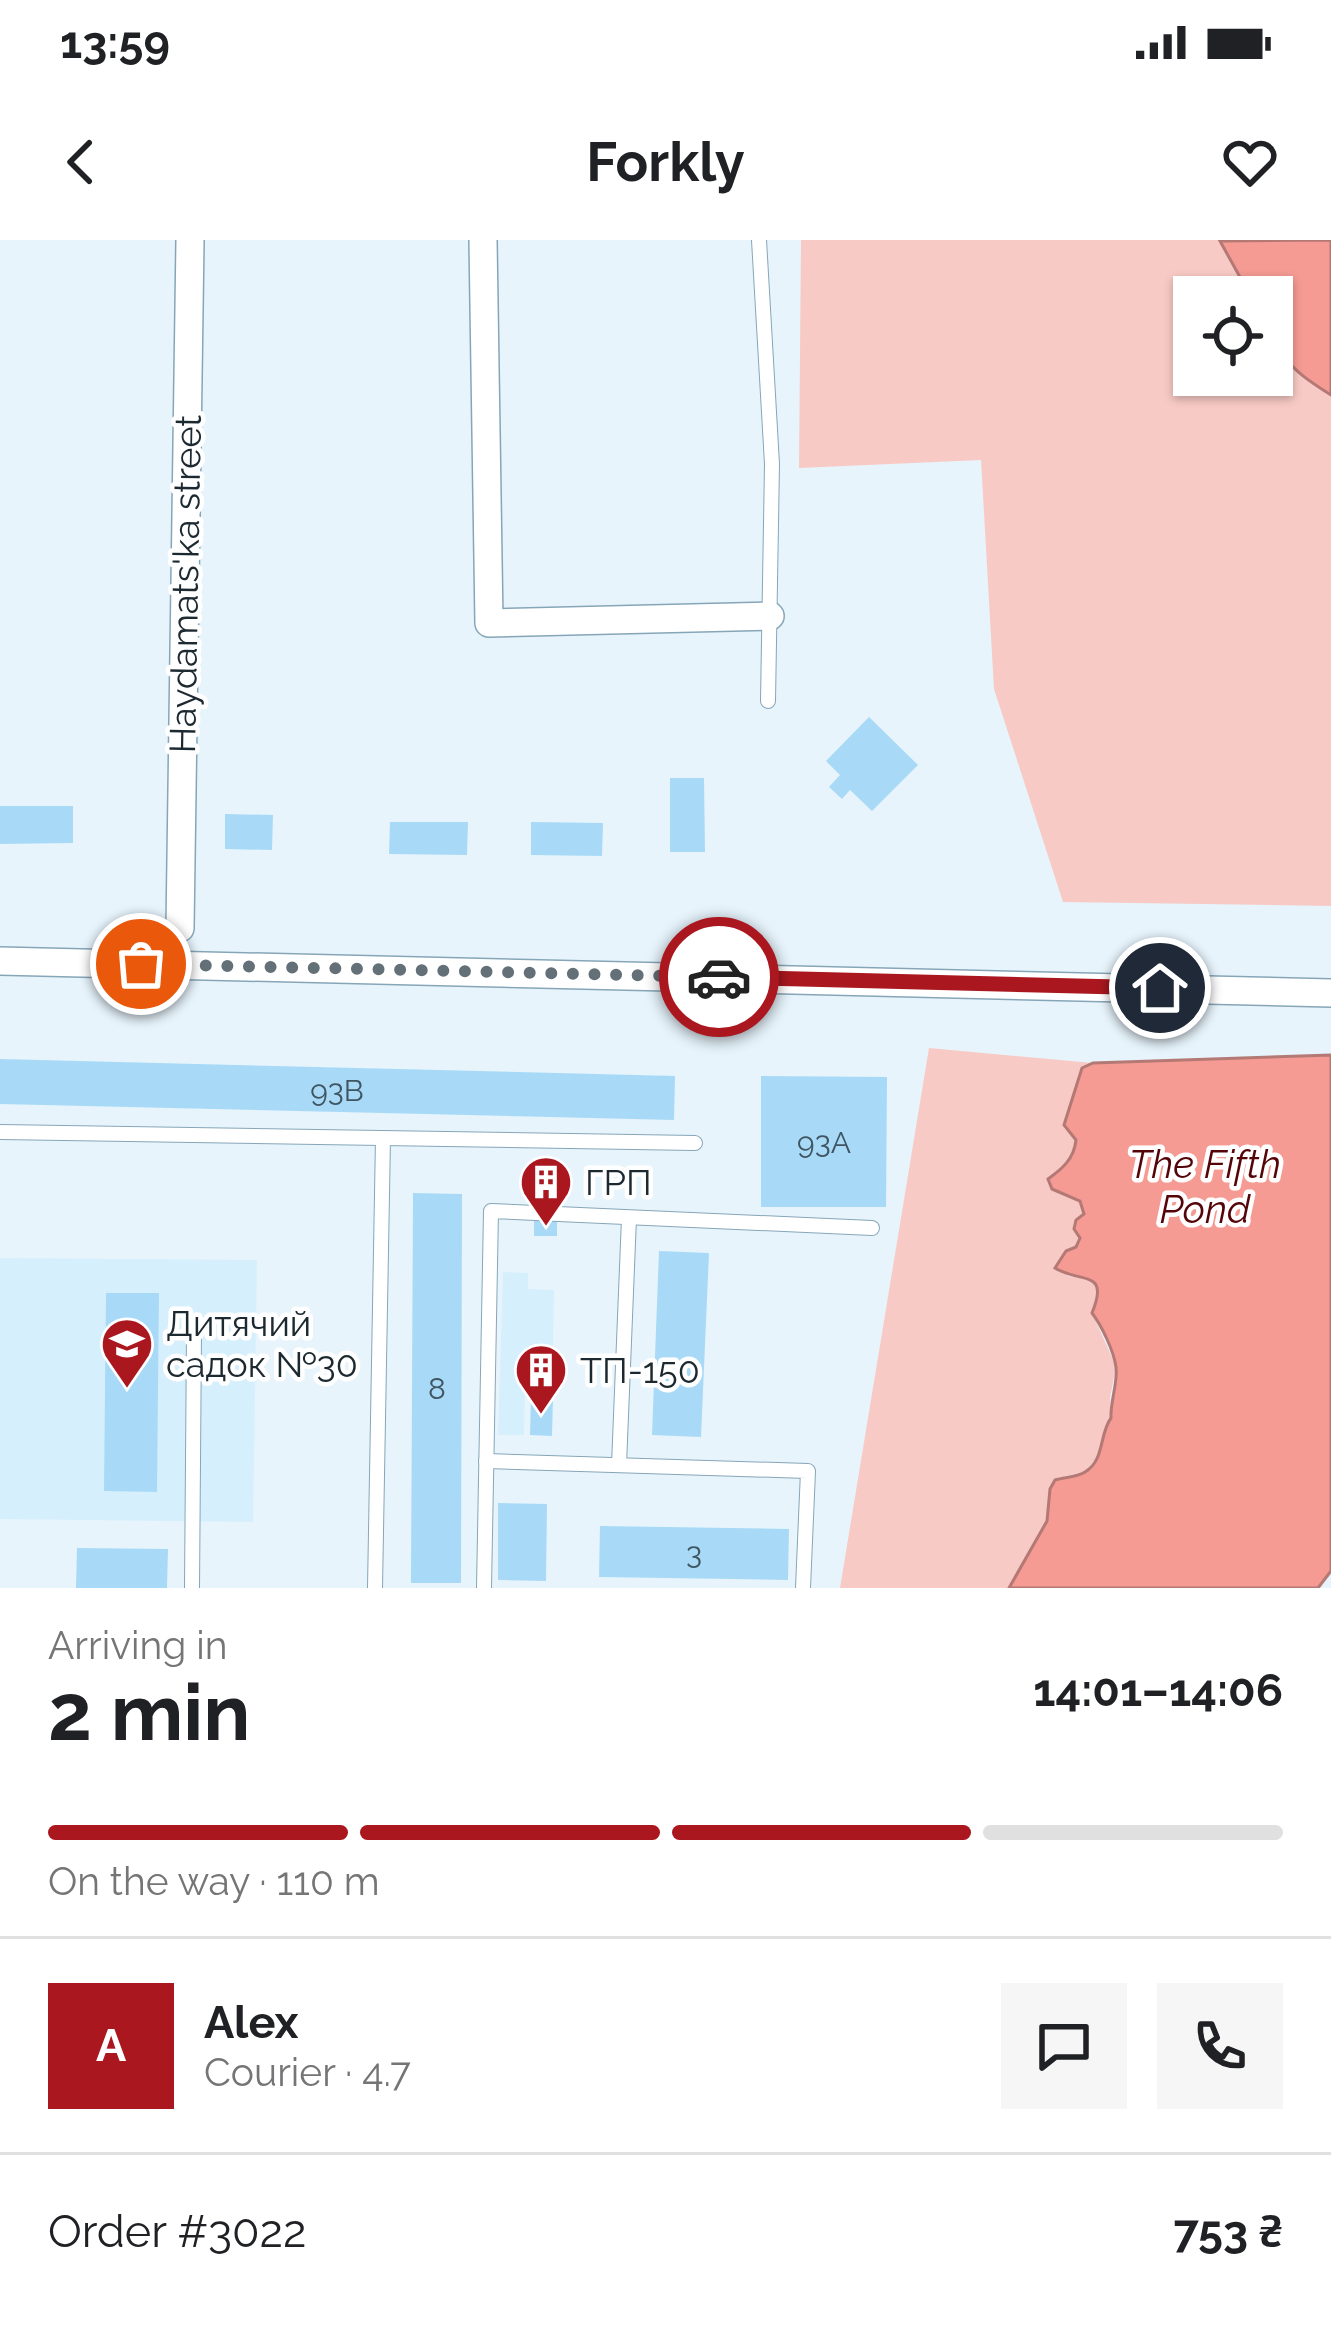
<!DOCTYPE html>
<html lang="en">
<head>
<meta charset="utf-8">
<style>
  body { margin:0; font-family:Raleway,sans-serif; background:#f6f6f6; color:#202124; height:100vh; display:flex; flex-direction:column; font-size:45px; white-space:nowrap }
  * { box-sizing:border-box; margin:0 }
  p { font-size:39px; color:#757577 }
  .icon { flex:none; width:66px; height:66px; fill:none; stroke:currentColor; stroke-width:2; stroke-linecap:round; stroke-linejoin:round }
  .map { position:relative; height:1348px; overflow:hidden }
  .details { display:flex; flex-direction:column; background:#fff; flex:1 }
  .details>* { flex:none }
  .controls { position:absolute; left:1173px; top:36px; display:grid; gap:24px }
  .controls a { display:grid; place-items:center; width:120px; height:120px; border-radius:0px; background:#fff; box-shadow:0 3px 9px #0004; font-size:60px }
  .pin { position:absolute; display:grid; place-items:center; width:102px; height:102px; color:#fff; margin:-51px; border:6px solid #fff; border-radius:50%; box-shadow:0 3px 12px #0007 }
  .courier { position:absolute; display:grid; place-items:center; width:120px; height:120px; margin:-60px; border:9px solid #ab171f; border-radius:50%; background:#fff; color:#222; box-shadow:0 3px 15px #0007 }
  .summary em { font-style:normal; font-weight:700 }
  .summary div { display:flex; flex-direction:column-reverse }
  .summary { display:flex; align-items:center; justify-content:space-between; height:204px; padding:0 48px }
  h1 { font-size:78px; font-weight:700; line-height:90px }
  .bar { display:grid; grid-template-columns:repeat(4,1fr); gap:18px 12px; align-content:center; height:144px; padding:0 48px }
  .bar i { height:15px; border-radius:9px; background:#e0e0e0 }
  .bar .selected { background:#ab171f }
  .bar p { grid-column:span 4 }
  .line { display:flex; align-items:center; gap:30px; padding:0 48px; border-top:3px solid #e0e0e0 }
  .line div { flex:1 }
  .round { display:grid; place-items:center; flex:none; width:126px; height:126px; border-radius:0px; background:#f6f6f6 }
  .status { display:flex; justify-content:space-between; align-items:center; height:84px; padding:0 60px; background:#fff; direction:ltr }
  .status svg { height:33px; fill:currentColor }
  header { display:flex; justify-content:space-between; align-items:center; height:156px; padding:0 48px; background:#fff; font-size:54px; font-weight:700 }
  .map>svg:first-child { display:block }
</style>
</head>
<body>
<div class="status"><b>13:59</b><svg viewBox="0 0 49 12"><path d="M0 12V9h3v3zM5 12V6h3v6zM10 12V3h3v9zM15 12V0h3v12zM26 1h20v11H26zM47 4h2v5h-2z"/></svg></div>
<header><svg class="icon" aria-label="back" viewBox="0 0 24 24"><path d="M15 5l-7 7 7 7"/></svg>Forkly<svg class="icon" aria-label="heart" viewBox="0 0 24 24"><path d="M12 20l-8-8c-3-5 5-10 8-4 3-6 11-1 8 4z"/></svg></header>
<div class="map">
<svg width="1331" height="1348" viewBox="0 0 1331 1348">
  <rect width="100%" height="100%" fill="#e7f4fc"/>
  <g fill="#d6effd">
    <polygon points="0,1018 257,1020 253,1282 0,1279"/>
    <polygon points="503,1032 528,1033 528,1049 554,1050 552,1150 525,1150 524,1195 498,1195"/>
  </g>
  <g fill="#f8cac5" fill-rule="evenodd">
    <path d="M801,0H1331V666L1063,662L994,449L981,220L799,228ZM1194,57H1272V135H1194Z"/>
    <path d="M929,808L1093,823L1082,829L1065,884L1077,901L1052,949L1080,961L1085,974L1068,1036C1096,1039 1103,1046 1092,1073L1116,1126L1110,1158L1111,1178L1105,1187L1102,1211L1085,1232L1065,1236L1050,1249L1047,1281L1009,1348H840Z"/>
  </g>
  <g fill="#f59b93" stroke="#b47975" stroke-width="3">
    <path d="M1331,0V155C1285,126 1272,113 1272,57H1251L1220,1Z"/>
    <path d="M1331,815V1331L1318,1348H1009L1047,1281L1050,1249L1055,1240C1064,1237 1078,1237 1085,1232C1105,1220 1099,1194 1111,1178C1110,1162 1118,1143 1116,1127C1114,1112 1102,1086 1092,1073C1110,1029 1081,1044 1055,1028L1066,1011L1076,1007L1080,998L1074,989L1076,980L1084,974L1080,961L1052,949L1048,939C1062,929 1074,919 1076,900L1064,885L1082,828L1093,823Z"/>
  </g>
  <g fill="#a8daf7">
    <polygon points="869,477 918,525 872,571 850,550 842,559 829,547 840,535 826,521"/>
    <polygon points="670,538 704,538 705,612 670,612"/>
    <polygon points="0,566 73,566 73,603 0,604"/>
    <polygon points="225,574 273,575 272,610 225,609"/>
    <polygon points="390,582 468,582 467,615 389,614"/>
    <polygon points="531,582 603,583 602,616 531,615"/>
    <polygon points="0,819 675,836 674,880 0,864"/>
    <polygon points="761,836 887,837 886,967 761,967"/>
    <polygon points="413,953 462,954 461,1343 411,1343"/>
    <rect x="534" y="980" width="23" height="16"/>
    <polygon points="659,1011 709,1013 701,1197 652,1195"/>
    <polygon points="106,1053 159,1053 157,1252 104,1251"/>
    <polygon points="531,1157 553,1157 552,1196 530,1195"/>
    <polygon points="498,1263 547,1264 546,1341 498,1340"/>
    <polygon points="600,1286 789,1289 788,1340 599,1337"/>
    <polygon points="77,1308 168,1309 167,1348 76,1348"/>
  </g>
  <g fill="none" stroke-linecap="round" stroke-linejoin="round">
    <g stroke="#86a6b8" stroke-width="16">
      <g id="lane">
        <polyline points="759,0 772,224 768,461"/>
        <polyline points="0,892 695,903"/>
        <polyline points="486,1221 808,1231 803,1348"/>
        <polyline points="619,1225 629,978"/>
        <polyline points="192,1348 194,1093"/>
        <polyline points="375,1348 383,898"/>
        <polyline points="484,1348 491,971 872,988"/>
      </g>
    </g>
    <g stroke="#86a6b8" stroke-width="30">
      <g id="street">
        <polyline points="483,0 489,383 770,376"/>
        <polyline points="180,688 190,0"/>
        <polyline points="0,721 1331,753"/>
      </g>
    </g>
    <use href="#lane" stroke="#fff" stroke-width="14"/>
    <use href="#street" stroke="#fff" stroke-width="27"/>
  </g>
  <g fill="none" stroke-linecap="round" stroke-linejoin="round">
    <polyline stroke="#637077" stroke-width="12" stroke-dasharray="0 21.6" points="141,724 719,737"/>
    <polyline stroke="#ab171f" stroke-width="15" points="719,737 1160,748"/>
  </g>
  <defs>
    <g id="building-pin" transform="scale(2.7)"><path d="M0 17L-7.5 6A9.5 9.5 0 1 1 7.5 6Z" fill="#ab171f" stroke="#fff"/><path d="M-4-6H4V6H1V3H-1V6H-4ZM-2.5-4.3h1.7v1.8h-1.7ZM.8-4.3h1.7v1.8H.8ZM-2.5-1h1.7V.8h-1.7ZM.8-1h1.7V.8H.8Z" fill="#fff"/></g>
    <g id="school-pin" transform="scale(2.7)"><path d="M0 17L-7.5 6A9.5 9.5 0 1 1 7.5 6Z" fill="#ab171f" stroke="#fff"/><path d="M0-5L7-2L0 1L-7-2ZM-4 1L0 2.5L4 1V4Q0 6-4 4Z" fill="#fff"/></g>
  </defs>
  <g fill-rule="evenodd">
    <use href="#building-pin" x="546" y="942"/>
    <use href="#school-pin" x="127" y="1104"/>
    <use href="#building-pin" x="541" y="1130"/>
  </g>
  <g text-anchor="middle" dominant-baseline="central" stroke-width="9" stroke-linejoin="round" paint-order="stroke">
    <g font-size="30" fill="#3f5562">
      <text x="337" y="850">93В</text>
      <text x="824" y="902">93А</text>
      <text x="437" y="1148">8</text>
      <text x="694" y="1313">3</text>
    </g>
    <g font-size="36" fill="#1c2930" stroke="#fff">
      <text transform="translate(185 344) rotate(-89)">Haydamats'ka street</text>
    </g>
    <g font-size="36" fill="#1c2930" stroke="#fff" text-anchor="start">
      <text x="585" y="942">ГРП</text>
      <text x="166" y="1083">Дитячий<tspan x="166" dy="41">садок №30</tspan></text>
      <text x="580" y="1130">ТП-150</text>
    </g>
    <g font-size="39" font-style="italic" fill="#550408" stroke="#fff">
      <text x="1205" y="924">The Fifth<tspan x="1205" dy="45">Pond</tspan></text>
    </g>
  </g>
</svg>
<div class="controls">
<a><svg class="icon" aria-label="locate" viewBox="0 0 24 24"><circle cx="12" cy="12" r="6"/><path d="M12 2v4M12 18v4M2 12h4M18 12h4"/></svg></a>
</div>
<div class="pin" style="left:141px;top:724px;background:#ea580c"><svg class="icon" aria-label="bag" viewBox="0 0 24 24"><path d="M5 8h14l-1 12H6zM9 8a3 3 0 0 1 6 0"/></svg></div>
<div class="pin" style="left:1160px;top:748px;background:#1f2937"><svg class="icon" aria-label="home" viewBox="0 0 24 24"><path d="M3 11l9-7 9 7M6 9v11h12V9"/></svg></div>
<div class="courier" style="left:719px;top:737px"><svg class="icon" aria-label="car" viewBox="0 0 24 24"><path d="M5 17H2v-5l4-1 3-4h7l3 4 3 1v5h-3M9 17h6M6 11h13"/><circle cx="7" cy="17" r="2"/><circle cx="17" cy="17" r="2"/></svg></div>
</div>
<section class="details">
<div class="summary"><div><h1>2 min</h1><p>Arriving in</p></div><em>14:01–14:06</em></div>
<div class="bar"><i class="selected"></i><i class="selected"></i><i class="selected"></i><i></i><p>On the way · 110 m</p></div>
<div class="line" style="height:216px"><b class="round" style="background:#ab171f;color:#fff">A</b><div><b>Alex</b><p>Courier · 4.7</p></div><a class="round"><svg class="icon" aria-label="chat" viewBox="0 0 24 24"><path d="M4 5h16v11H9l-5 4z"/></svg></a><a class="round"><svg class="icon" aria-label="phone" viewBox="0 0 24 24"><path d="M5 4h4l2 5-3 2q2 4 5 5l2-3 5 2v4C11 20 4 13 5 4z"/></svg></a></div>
<div class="line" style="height:156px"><div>Order #3022</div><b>753 ₴</b></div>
</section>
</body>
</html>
